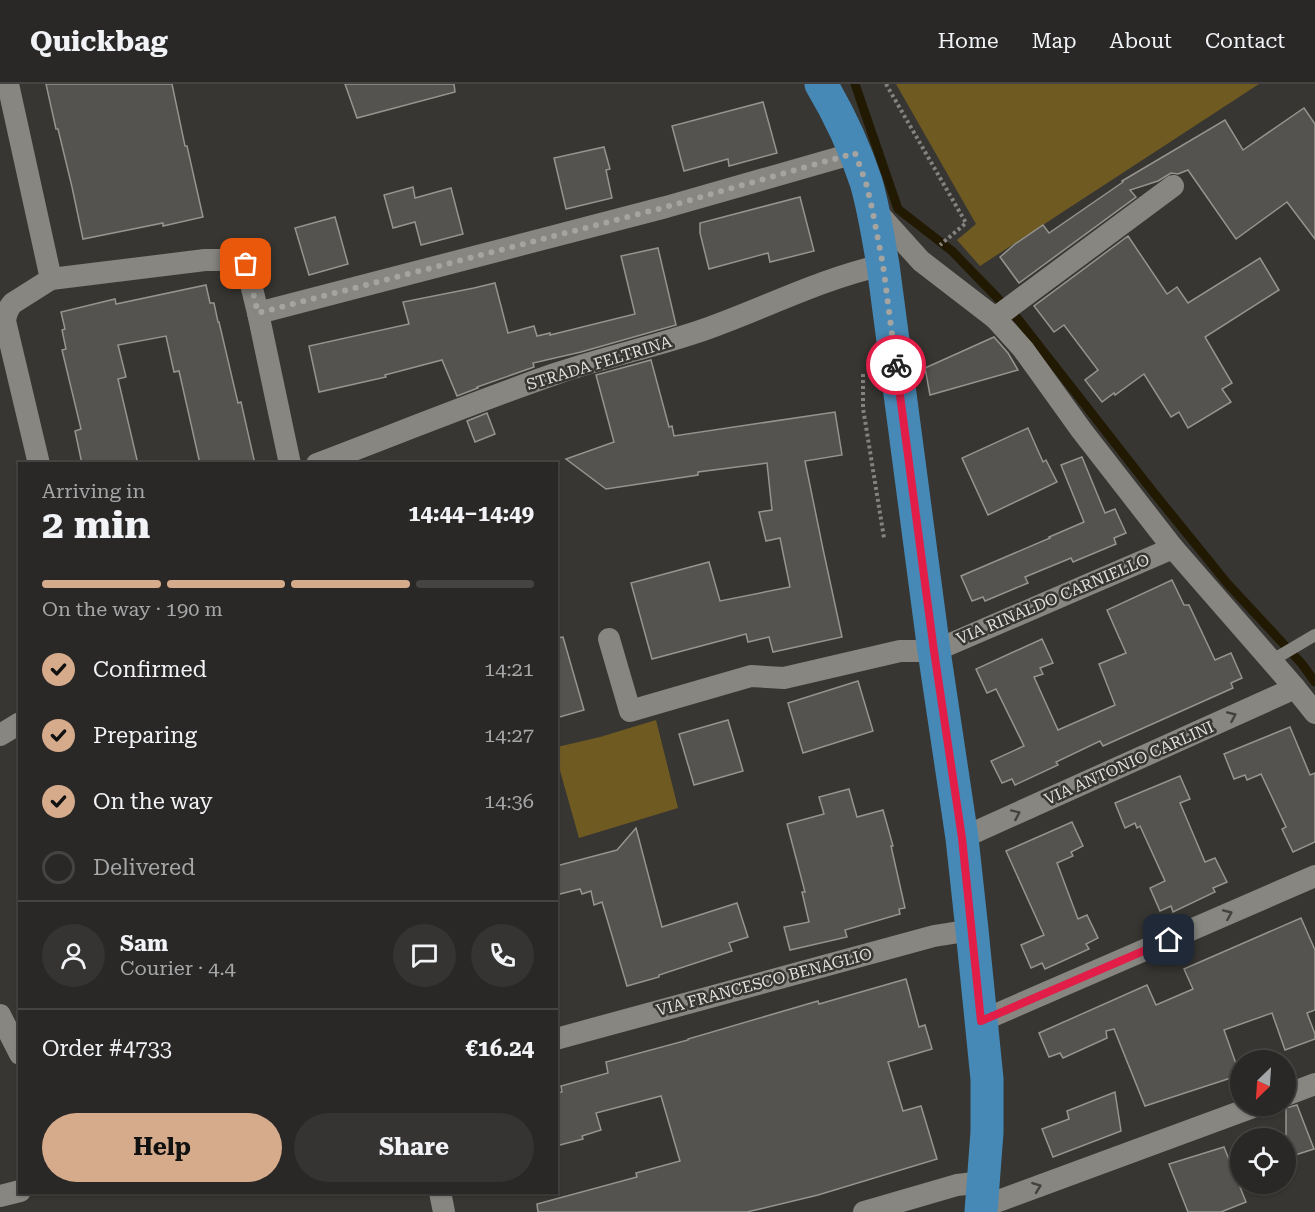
<!DOCTYPE html>
<html lang="en">
<head>
<meta charset="utf-8">
<style>
  body { margin:0; font-family:"Roboto Serif",serif; background:#353432; color:#f1f3f6; height:100vh; display:flex; flex-direction:column; font-size:22px; white-space:nowrap }
  * { box-sizing:border-box; margin:0 }
  p { font-size:20px; color:#a5a6a7 }
  .icon { flex:none; width:33px; height:33px; fill:none; stroke:currentColor; stroke-width:2; stroke-linecap:round; stroke-linejoin:round }
  .map { position:relative; flex:1; overflow:hidden }
  .sheet { position:absolute; left:18px; top:378px; width:540px; height:732px; display:flex; flex-direction:column; background:#292826; border-radius:0px; box-shadow:0 2px 4px #0004,0 0 0 2px #454443 }
  .sheet>* { flex:none }
  .needle { width:39px; rotate:205deg }
  .fabs { position:absolute; left:1230px; top:966px; display:grid; gap:12px }
  .fabs a { display:grid; place-items:center; width:66px; height:66px; border-radius:50%; background:#292826; box-shadow:0 2px 4px #0004,0 0 0 2px #454443; font-size:30px }
  .pin { position:absolute; display:grid; place-items:center; width:51px; height:51px; color:#fff; margin:-26px; border-radius:12px; box-shadow:0 3px 9px #0006 }
  .courier { position:absolute; display:grid; place-items:center; width:60px; height:60px; margin:-30px; border:4px solid #e11d48; border-radius:50%; background:#fff; color:#222; box-shadow:0 2px 8px #0007 }
  .overview em { font-style:normal; font-weight:700 }
  .overview div { display:flex; flex-direction:column-reverse }
  .overview { display:flex; align-items:center; justify-content:space-between; height:102px; padding:0 24px }
  h1 { font-size:39px; font-weight:700; line-height:45px }
  .bar { display:grid; grid-template-columns:repeat(4,1fr); gap:9px 6px; align-content:center; height:72px; padding:0 24px }
  .bar i { height:8px; border-radius:4px; background:#454443 }
  .bar .on { background:#d6ab8b }
  .bar p { grid-column:span 4 }
  .line { display:flex; align-items:center; gap:15px; padding:0 24px; border-top:2px solid #454443 }
  .line div { flex:1 }
  .round { display:grid; place-items:center; flex:none; width:63px; height:63px; border-radius:32px; background:#353432 }
  ol { padding:0 24px; list-style:none }
  li { display:flex; align-items:center; gap:18px; height:66px }
  li p { margin-inline-start:auto }
  li .icon { padding:6px; border-radius:50%; background:#d6ab8b; color:#111; stroke-width:4 }
  li:last-child { color:#a5a6a7 }
  li i { width:33px; height:33px; border:3px solid #454443; border-radius:50% }
  .button { display:flex; gap:12px; margin-top:auto; padding:12px 24px }
  .button a { flex:1; height:69px; border-radius:36px; background:#d6ab8b; color:#111; font-size:24px; font-weight:700; line-height:69px; text-align:center }
  .button a+a { background:#353432; color:#f1f3f6 }
  header { display:flex; align-items:center; gap:36px; box-sizing:border-box; height:84px; padding:0 30px; background:#292826; border-bottom:2px solid #454443 }
  header strong { font-size:28px }
  nav { display:flex; gap:33px; margin-inline-start:auto; font-size:21px }
  .map>svg:first-child { display:block }
</style>
</head>
<body>
<header>
<strong>Quickbag</strong>
<nav><a>Home</a><a>Map</a><a>About</a><a>Contact</a></nav>
</header>
<div class="map">
<svg width="1315" height="1128" viewBox="0 0 1315 1128">
  <rect width="100%" height="100%" fill="#373632"/>
  <g fill="#6f5a22">
    <polygon points="896,0 1259,0 980,182 957,156 976,140"/>
    <polygon points="656,636 678,724 579,754 557,676 557,663 600,653"/>
  </g>
  <g fill="none" stroke-linecap="round" stroke-linejoin="round">
    <polyline stroke="#221903" stroke-width="9" points="855,0 898,125 952,167 1018,235 1154,409 1227,499 1302,580 1315,598"/>
  </g>
  <g fill="#54534f" stroke="#96948f" stroke-width="1.5">
    <polygon points="46,0 172,0 185,62 187,62 203,133 163,142 163,139 83,155 72,103 58,45 56,45"/>
    <polygon points="345,0 454,0 455,8 357,34"/>
    <polygon points="763,18 777,69 729,82 728,75 684,87 672,42"/>
    <polygon points="1304,24 1315,40 1315,155 1287,118 1236,155 1188,86 1178,90 1171,89 1158,97 1130,106 1136,113 1019,199 1000,173 1015,160 1043,141 1049,149 1123,98 1122,97 1225,36 1243,66"/>
    <polygon points="604,63 610,85 606,86 612,114 566,125 554,74"/>
    <polygon points="413,103 415,114 451,104 463,150 421,161 415,138 393,144 384,111"/>
    <polygon points="800,113 814,167 770,178 768,169 709,185 700,149 700,139"/>
    <polygon points="335,133 348,180 309,191 295,144"/>
    <polygon points="1128,152 1167,210 1177,203 1188,219 1260,174 1279,206 1205,253 1232,299 1222,305 1231,318 1188,344 1179,328 1171,333 1144,290 1115,311 1114,309 1102,318 1085,296 1098,286 1064,241 1054,248 1034,222"/>
    <polygon points="658,164 676,241 581,268 533,279 534,283 477,303 478,304 457,312 442,276 385,291 386,293 319,308 309,262 409,240 403,218 474,204 495,199 508,249 534,242 537,252 550,249 550,251 635,230 621,172"/>
    <polygon points="206,201 210,219 214,219 218,238 219,238 238,319 241,318 255,380 200,380 179,287 174,288 166,252 118,261 126,293 118,295 138,380 82,380 75,347 81,345 62,266 66,265 62,246 65,245 61,228 115,215 116,220"/>
    <polygon points="994,253 1008,269 1018,286 930,311 925,284"/>
    <polygon points="651,276 669,343 672,342 674,352 835,328 842,371 805,377 823,465 842,553 773,568 769,553 748,558 746,550 652,575 631,499 709,478 720,517 790,503 780,454 766,457 759,428 772,426 767,379 698,388 698,391 606,405 566,375 614,358 596,291"/>
    <polygon points="487,329 495,350 475,358 467,337"/>
    <polygon points="1028,344 1043,378 1046,376 1057,398 988,431 962,374"/>
    <polygon points="1082,373 1105,429 1115,425 1126,449 1114,454 1116,460 1073,478 1071,474 1025,493 1028,499 985,517 983,513 972,517 961,492 1050,454 1049,453 1084,438 1061,381"/>
    <polygon points="1172,496 1184,521 1189,521 1215,576 1231,569 1242,594 1231,599 1233,604 1103,662 1100,657 1056,678 1058,681 1015,701 1012,695 1002,699 991,677 1024,662 996,605 987,609 976,585 1042,555 1053,579 1040,584 1043,590 1034,593 1058,646 1115,621 1099,580 1126,569 1107,526"/>
    <polygon points="563,553 584,626 556,634 556,554"/>
    <polygon points="858,597 873,647 803,669 788,619"/>
    <polygon points="728,636 743,687 694,701 679,650"/>
    <polygon points="1290,643 1310,691 1315,689 1315,758 1293,768 1282,745 1286,743 1261,690 1247,696 1245,691 1234,695 1224,670"/>
    <polygon points="1180,692 1190,715 1180,719 1205,778 1215,774 1227,798 1213,804 1215,808 1173,828 1171,822 1160,827 1150,804 1165,797 1140,742 1137,744 1135,739 1125,744 1115,719"/>
    <polygon points="849,705 857,733 883,726 893,762 891,762 905,824 899,825 900,830 845,846 847,853 790,866 784,843 809,838 802,808 805,808 787,740 824,730 819,713"/>
    <polygon points="1072,738 1083,762 1071,768 1073,772 1057,779 1078,835 1087,831 1098,854 1086,860 1089,865 1045,885 1042,879 1031,884 1021,861 1044,851 1006,767"/>
    <polygon points="636,744 662,843 737,819 748,853 729,859 732,867 659,891 659,893 627,902 602,818 594,821 591,807 582,810 580,805 556,811 556,782 617,766"/>
    <polygon points="1301,834 1315,866 1315,926 1307,929 1315,950 1315,955 1285,966 1272,929 1224,946 1240,991 1145,1022 1114,945 1106,947 1107,954 1063,974 1060,969 1049,973 1039,949 1147,901 1156,921 1193,905 1184,885"/>
    <polygon points="906,895 919,943 925,941 932,965 888,978 903,1027 921,1022 937,1075 818,1111 747,1128 538,1128 537,1120 637,1093 636,1089 680,1077 661,1012 596,1029 601,1046 582,1052 583,1055 556,1062 556,1009 562,1008 561,1002 608,989 606,978 688,956 688,955 818,917 819,920"/>
    <polygon points="1115,1008 1121,1047 1053,1073 1042,1045 1069,1035 1067,1027"/>
    <polygon points="1297,1021 1314,1065 1286,1074 1286,1024"/>
    <polygon points="1224,1063 1246,1118 1221,1128 1188,1128 1169,1080"/>
  </g>
  <g fill="none" stroke-linecap="round" stroke-linejoin="round">
    <g stroke="#848380" stroke-width="4" stroke-dasharray="3 3" stroke-linecap="butt">
      <polyline points="886,0 966,139 940,161"/>
      <polyline points="863,290 863,324 884,454"/>
    </g>
    <polyline stroke="#878681" stroke-width="12" points="1271,577 1315,551"/>
    <g stroke="#878681" stroke-width="22">
      <polyline points="8,0 51,195"/>
      <polyline points="875,126 921,177 995,234 1023,265 1082,347 1173,464 1295,604 1315,629"/>
      <polyline points="258,229 290,380"/>
      <polyline points="995,234 1173,102"/>
      <path d="M39,380L5,237C6,230 8,224 13,219L51,195L205,176H241L246,180L258,229L666,123L855,69"/>
      <path d="M317,380C396,350 475,318 555,290C604,273 654,263 703,246C763,225 820,195 883,181"/>
      <polyline points="609,555 630,627 751,592 784,594 900,567 934,567 1173,464"/>
      <polyline points="0,651 20,639"/>
      <polyline points="962,754 1295,604"/>
      <polyline points="0,931 20,970"/>
      <polyline points="981,937 1315,792"/>
      <polyline points="556,955 934,852 972,846"/>
      <polyline points="1286,1011 1315,1000"/>
      <polyline points="440,1108 444,1128"/>
      <polyline points="0,1112 20,1107"/>
      <polyline points="982,1123 1256,1022"/>
      <polyline points="864,1128 957,1101 984,1098"/>
    </g>
    <path stroke="#4789b6" stroke-width="33" d="M821,0C839,30 855,65 866,98C874,125 878,153 883,181L934,567L962,754L972,846L987,995V1048L981,1128"/>
  </g>
  <defs><path id="oneway-chevron" d="M-2-3.5L2.5 0L-2 3.5" fill="none" stroke-width="1.6" stroke-linecap="round" stroke-linejoin="round" transform="scale(1.5)"/></defs>
  <g stroke="#43423e">
    <use href="#oneway-chevron" transform="translate(1232 632) rotate(-24)"/>
    <use href="#oneway-chevron" transform="translate(1016 730) rotate(-24)"/>
    <use href="#oneway-chevron" transform="translate(1228 830) rotate(-23)"/>
    <use href="#oneway-chevron" transform="translate(1037 1103) rotate(-20)"/>
  </g>
  <g fill="none" stroke-linecap="round" stroke-linejoin="round">
    <polyline stroke="#a5a4a0" stroke-width="6" stroke-dasharray="0 10.8" points="246,180 258,229 666,123 855,69 866,99 872,124 883,181 896,281"/>
    <polyline stroke="#e11d48" stroke-width="8" points="896,281 934,567 962,754 981,937 1169,856"/>
  </g>
  <g text-anchor="middle" dominant-baseline="central" stroke-width="5" stroke-linejoin="round" paint-order="stroke">
    <g font-size="16" fill="#e0dfdc" stroke="#373632">
      <text transform="translate(599 279) rotate(-17)">STRADA FELTRINA</text>
      <text transform="translate(1053 515) rotate(-23)">VIA RINALDO CARNIELLO</text>
      <text transform="translate(1129 679) rotate(-24)">VIA ANTONIO CARLINI</text>
      <text transform="translate(764 898) rotate(-15)">VIA FRANCESCO BENAGLIO</text>
    </g>
  </g>
</svg>
<div class="fabs">
<a><svg class="needle" viewBox="-14 -14 28 28"><path d="M0-13l5 13h-10z" fill="#e53935"/><path d="M0 13l5-13h-10z" fill="#a5a6a7"/></svg></a>
<a><svg class="icon" aria-label="locate" viewBox="0 0 24 24"><circle cx="12" cy="12" r="6"/><path d="M12 2v4M12 18v4M2 12h4M18 12h4"/></svg></a>
</div>
<div class="pin" style="left:246px;top:180px;background:#ea580c"><svg class="icon" aria-label="bag" viewBox="0 0 24 24"><path d="M5 8h14l-1 12H6zM9 8a3 3 0 0 1 6 0"/></svg></div>
<div class="pin" style="left:1169px;top:856px;background:#1f2937"><svg class="icon" aria-label="home" viewBox="0 0 24 24"><path d="M3 11l9-7 9 7M6 9v11h12V9"/></svg></div>
<div class="courier" style="left:896px;top:281px"><svg class="icon" aria-label="bike" viewBox="0 0 24 24"><circle cx="6" cy="16" r="4"/><circle cx="18" cy="16" r="4"/><path d="M6 16l4-8h5l3 8M10 8l3 8H6M13 5h3"/></svg></div>
<section class="sheet">
<div class="overview"><div><h1>2 min</h1><p>Arriving in</p></div><em>14:44–14:49</em></div>
<div class="bar"><i class="on"></i><i class="on"></i><i class="on"></i><i></i><p>On the way · 190 m</p></div>
<ol>
<li><svg class="icon" aria-label="check" viewBox="0 0 24 24"><path d="M5 12l5 5 9-10"/></svg>Confirmed<p>14:21</p></li>
<li><svg class="icon" aria-label="check" viewBox="0 0 24 24"><path d="M5 12l5 5 9-10"/></svg>Preparing<p>14:27</p></li>
<li><svg class="icon" aria-label="check" viewBox="0 0 24 24"><path d="M5 12l5 5 9-10"/></svg>On the way<p>14:36</p></li>
<li><i></i>Delivered</li>
</ol>
<div class="line" style="height:108px"><a class="round"><svg class="icon" aria-label="person" viewBox="0 0 24 24"><circle cx="12" cy="8" r="4"/><path d="M4 21q1-7 8-7t8 7"/></svg></a><div><b>Sam</b><p>Courier · 4.4</p></div><a class="round"><svg class="icon" aria-label="chat" viewBox="0 0 24 24"><path d="M4 5h16v11H9l-5 4z"/></svg></a><a class="round"><svg class="icon" aria-label="phone" viewBox="0 0 24 24"><path d="M5 4h4l2 5-3 2q2 4 5 5l2-3 5 2v4C11 20 4 13 5 4z"/></svg></a></div>
<div class="line" style="height:78px"><div>Order #4733</div><b>€16.24</b></div>
<div class="button"><a>Help</a><a>Share</a></div>
</section>
</div>
</body>
</html>
